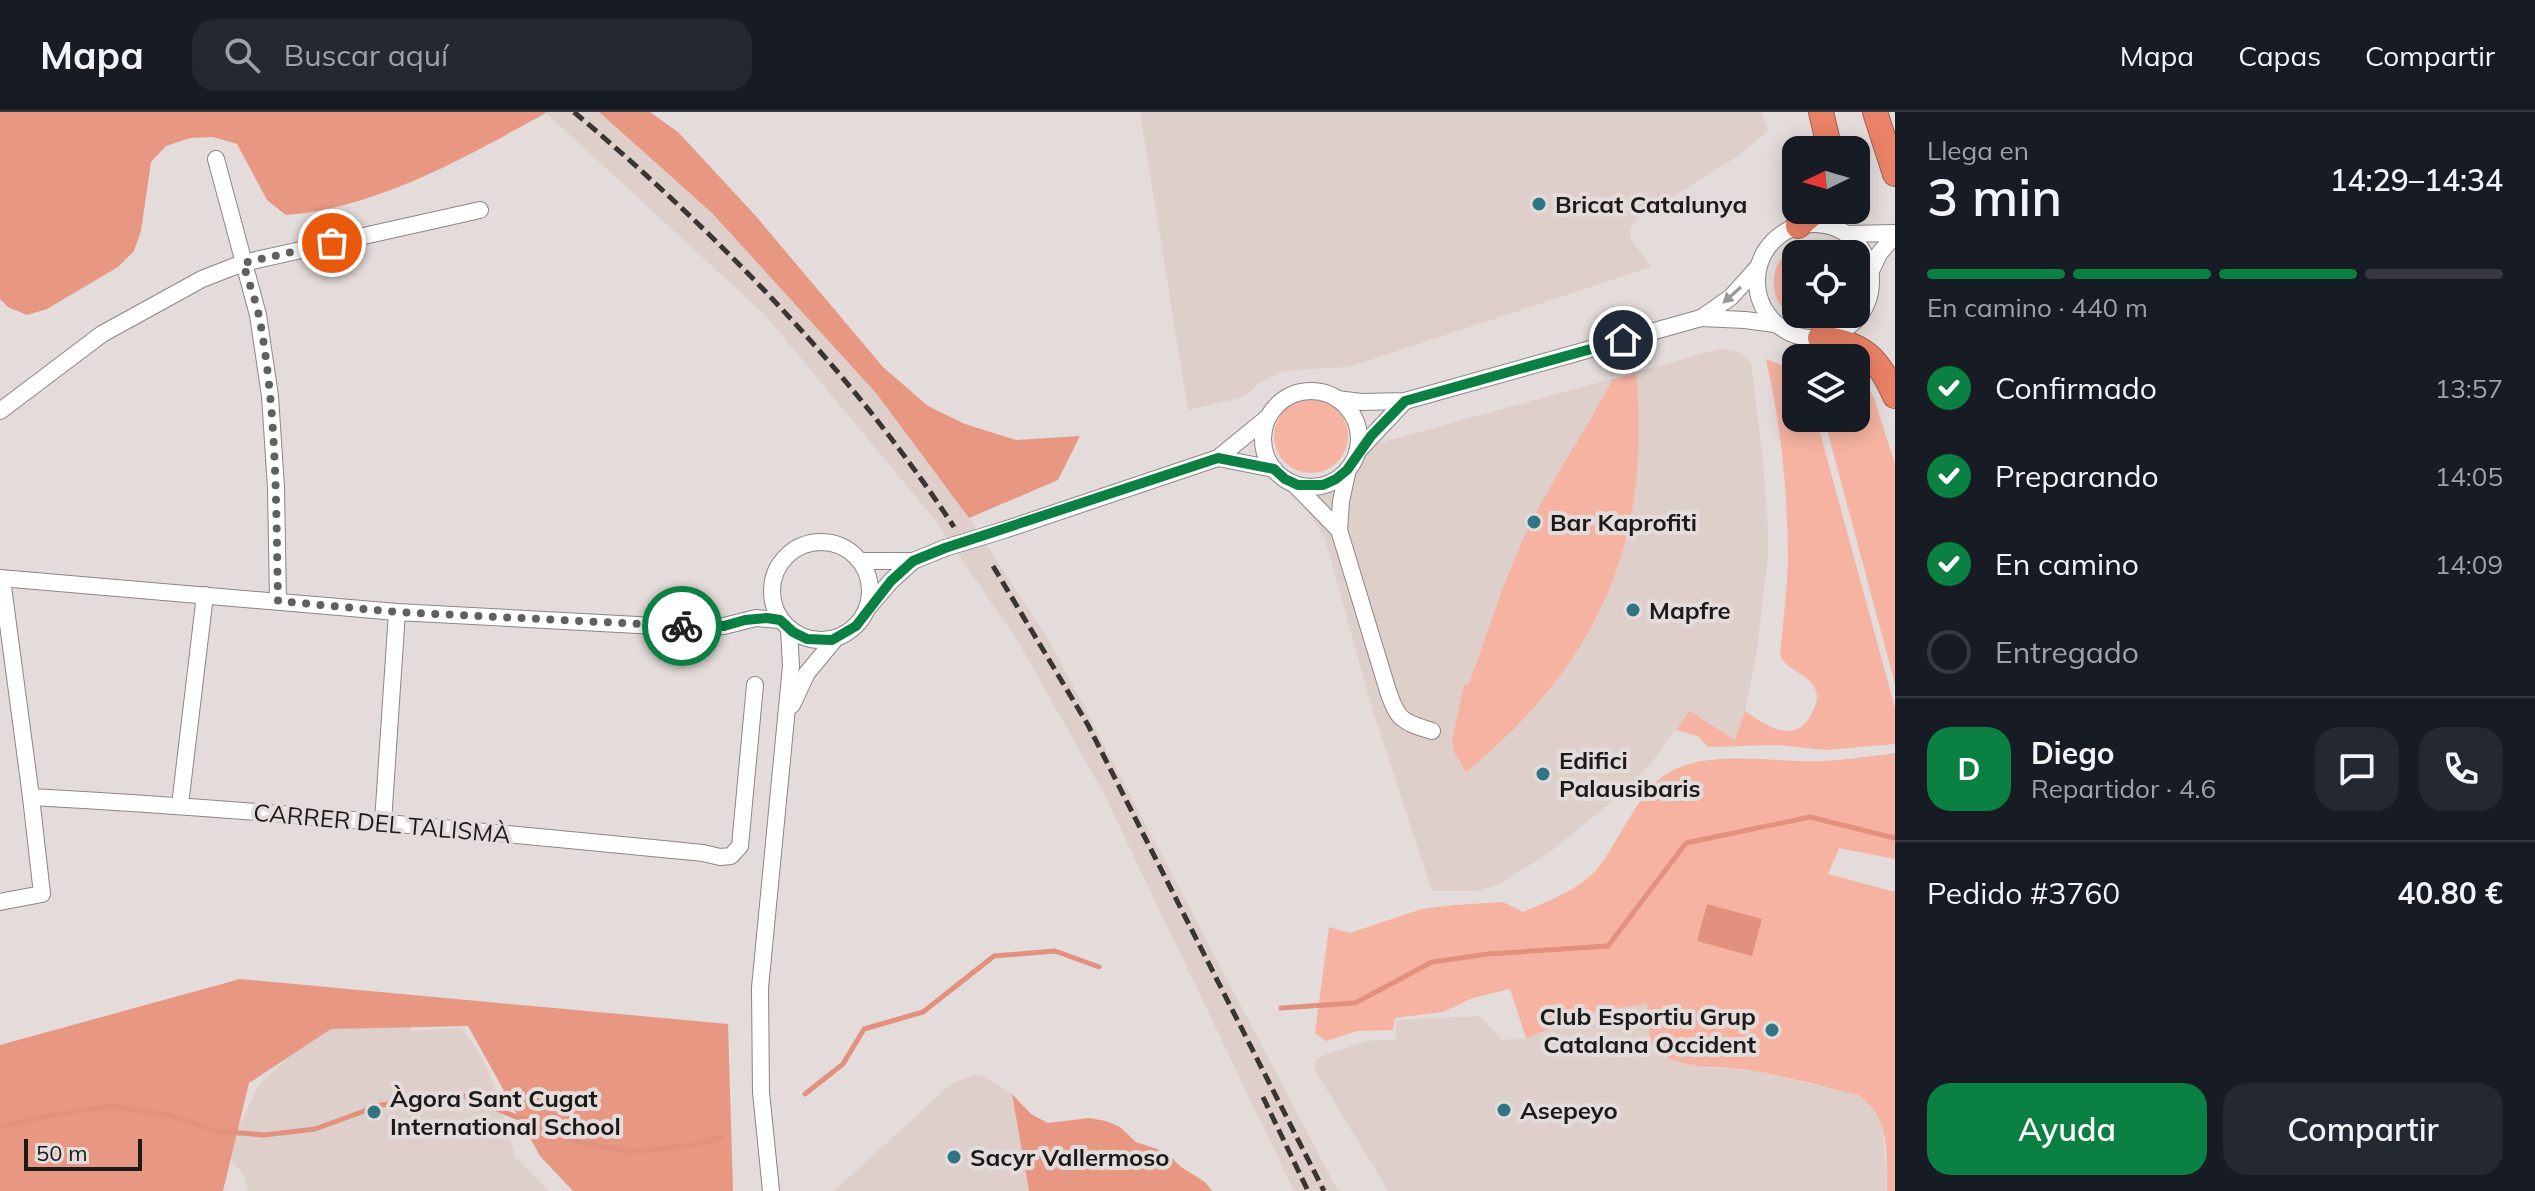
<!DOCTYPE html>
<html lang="es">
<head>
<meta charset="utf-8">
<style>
  body { margin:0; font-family:Mulish,sans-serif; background:#242831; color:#f1f3f6; height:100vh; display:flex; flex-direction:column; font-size:30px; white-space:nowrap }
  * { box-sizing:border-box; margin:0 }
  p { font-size:26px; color:#9ea1a6 }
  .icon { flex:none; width:44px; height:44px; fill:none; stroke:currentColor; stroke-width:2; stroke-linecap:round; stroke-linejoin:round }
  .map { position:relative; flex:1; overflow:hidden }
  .drawer { display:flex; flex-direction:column; background:#171b24; width:640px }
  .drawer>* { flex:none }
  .needle { width:52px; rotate:265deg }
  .buttons { position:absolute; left:1782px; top:24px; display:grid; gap:16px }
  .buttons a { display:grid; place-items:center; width:88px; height:88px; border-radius:16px; background:#171b24; box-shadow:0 4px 20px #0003; font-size:40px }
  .scale { position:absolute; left:24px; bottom:20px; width:118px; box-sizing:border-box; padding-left:8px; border:4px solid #1d1b1a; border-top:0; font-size:22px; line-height:28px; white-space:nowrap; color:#1d1b1a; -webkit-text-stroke:6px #e3dcda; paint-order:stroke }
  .pin { position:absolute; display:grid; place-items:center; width:68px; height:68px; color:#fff; margin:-34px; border:4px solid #fff; border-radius:50%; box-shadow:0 2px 8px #0007 }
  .courier { position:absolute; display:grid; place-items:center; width:80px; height:80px; margin:-40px; border:6px solid #0b8043; border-radius:50%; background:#fff; color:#222; box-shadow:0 2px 10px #0007 }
  .headline em { font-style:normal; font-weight:600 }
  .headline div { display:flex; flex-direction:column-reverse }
  .headline { display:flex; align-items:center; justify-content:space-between; height:136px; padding:0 32px }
  h1 { font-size:52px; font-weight:600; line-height:60px }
  .bar { display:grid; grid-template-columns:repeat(4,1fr); gap:12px 8px; align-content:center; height:96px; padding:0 32px }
  .bar i { height:10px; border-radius:6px; background:#363941 }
  .bar .selected { background:#0b8043 }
  .bar p { grid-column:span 4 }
  .line { display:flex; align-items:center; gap:20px; padding:0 32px; border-top:2px solid #363941 }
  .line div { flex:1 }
  .round { display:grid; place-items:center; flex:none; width:84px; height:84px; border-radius:24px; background:#242831 }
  ol { padding:0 32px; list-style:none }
  li { display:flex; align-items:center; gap:24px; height:88px }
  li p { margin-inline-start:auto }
  li .icon { padding:8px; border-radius:50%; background:#0b8043; color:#fff; stroke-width:4 }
  li:last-child { color:#9ea1a6 }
  li i { width:44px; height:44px; border:4px solid #363941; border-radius:50% }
  .cta { display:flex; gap:16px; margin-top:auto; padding:16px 32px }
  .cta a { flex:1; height:92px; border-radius:24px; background:#0b8043; color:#fff; font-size:32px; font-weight:600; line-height:92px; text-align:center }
  .cta a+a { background:#242831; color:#f1f3f6 }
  header { display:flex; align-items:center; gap:48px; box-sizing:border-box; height:112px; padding:0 40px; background:#171b24; border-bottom:2px solid #363941 }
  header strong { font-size:38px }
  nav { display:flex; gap:44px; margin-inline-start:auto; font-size:28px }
  .search { width:560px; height:72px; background:#242831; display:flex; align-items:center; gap:20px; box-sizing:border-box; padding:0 28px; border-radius:24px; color:#9ea1a6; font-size:30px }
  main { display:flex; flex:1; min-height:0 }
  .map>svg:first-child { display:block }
</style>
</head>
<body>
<header>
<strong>Mapa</strong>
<div class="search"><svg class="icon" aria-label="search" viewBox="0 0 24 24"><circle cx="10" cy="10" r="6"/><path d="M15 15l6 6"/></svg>Buscar aquí</div>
<nav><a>Mapa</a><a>Capas</a><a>Compartir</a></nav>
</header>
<main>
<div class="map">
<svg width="1895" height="1079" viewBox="0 0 1895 1079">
  <rect width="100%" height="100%" fill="#e3dcda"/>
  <g fill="#decfcb">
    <polygon points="545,0 599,0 712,101 876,281 969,406 1051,532 1338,1079 1294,1079 1103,680 1019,531 934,407 766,204"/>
    <polygon points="1140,0 1762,0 1768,19 1738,44 1637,107 1630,116 1631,127 1651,155 1349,255 1293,258 1279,261 1261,270 1243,285 1188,298"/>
    <polygon points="1720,237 1736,239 1751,250 1763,347 1768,419 1768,444 1757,537 1745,599 1735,629 1689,599 1656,645 1626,678 1550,740 1500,772 1477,779 1432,779 1372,596 1325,427 1302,389 1335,380 1372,333"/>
    <polygon points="1647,892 1706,956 1752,958 1858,983 1873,993 1883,1012 1887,1079 1388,1079 1315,958 1315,949 1321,944 1369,929 1396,927 1396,908 1480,904 1502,928 1526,926 1597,899"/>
    <polygon points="412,897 411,919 462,916 484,949 497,981 515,1045 549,1079 248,1079 245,1065 229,1045 236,1020 259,973 294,940 331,917"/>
    <polygon points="974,962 984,964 1012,982 1029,1079 834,1079 951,972"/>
  </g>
  <g fill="#f7b3a1">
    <path d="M1817,131L1830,134L1841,142H1796V202H1840C1777,243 1740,136 1817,131Z"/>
    <path d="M1766,247L1796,259V306H1816L1895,596V632L1826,638L1778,633L1708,635L1698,624L1676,618L1689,599L1735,628L1745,599C1763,611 1789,632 1808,608C1812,601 1817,592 1817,584C1815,561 1785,561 1780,542C1783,511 1787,480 1788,449C1788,381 1781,314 1766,247Z"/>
    <path d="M1636,262C1652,431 1598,552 1466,660L1454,640L1452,629L1464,573L1469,572C1488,520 1504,466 1528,417C1553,365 1586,319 1612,268Z"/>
    <polygon points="1856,263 1865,270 1874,286 1895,352 1895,572 1824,306 1856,306"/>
    <circle cx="1311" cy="324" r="37"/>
    <path d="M1895,641V747L1839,736L1828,762L1895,780V1079H1887C1886,1042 1892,1007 1858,983C1824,975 1790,965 1755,959C1727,953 1674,960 1654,935C1647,925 1648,904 1647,892L1597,899L1526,926L1510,877L1473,886L1443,900L1395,906L1393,918L1357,919L1326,929L1315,921L1329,815L1350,821L1422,797L1455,793L1503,790L1523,800C1550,788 1583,777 1601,752C1619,728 1639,680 1665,663C1704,636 1776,651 1822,649C1846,648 1871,644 1895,641Z"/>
  </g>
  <g fill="#e89882">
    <path d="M0,0H544L546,1C465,45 380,95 286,103L267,88L237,32L213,25L190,26L166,34L151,50L141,119L134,139L118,155L47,197L27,203L8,195L0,187Z"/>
    <polygon points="599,0 650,0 678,20 754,102 883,255 928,294 965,312 1016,328 1080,324 1058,368 969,406 876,281 712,101"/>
    <polygon points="240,867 728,912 733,1079 573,1079 540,1044 468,914 331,917 249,971 223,1079 0,1079 0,933"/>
    <polygon points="1012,982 1031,1002 1048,1011 1089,1006 1106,1009 1120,1015 1136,1030 1166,1040 1181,1055 1205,1070 1212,1079 1029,1079"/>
  </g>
  <polygon fill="#e1917d" points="1707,792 1762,807 1752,844 1697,829"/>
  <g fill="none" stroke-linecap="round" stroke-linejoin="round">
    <g stroke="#e1917d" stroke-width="5">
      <polyline points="1281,896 1355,891 1432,850 1488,842 1608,834 1686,731 1810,705 1895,726"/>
      <polyline points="805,982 843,952 864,917 923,900 994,844 1055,839 1099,855"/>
      <polyline points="0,1015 52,1003 112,994 172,1004 215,1019 264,1023 315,1017 381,993 459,982 582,1031 631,1040 699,1032 722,1025"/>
    </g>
    <g stroke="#8d8685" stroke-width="18">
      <g id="minor">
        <polyline points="216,47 258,203 270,284 276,376 278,489"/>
        <circle cx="1814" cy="169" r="57"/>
        <polyline points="1847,122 1895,121"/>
        <polyline points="1870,161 1879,142 1895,123"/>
        <polyline points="1702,206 1745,208 1775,212"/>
        <circle cx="1311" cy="327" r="48"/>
        <polyline points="1337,287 1361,290 1405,289 1701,206 1731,185 1758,155"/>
        <polyline points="0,299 102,222 202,167 243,151 480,98"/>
        <polyline points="1357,340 1405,289"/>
        <polyline points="1218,346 1274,357"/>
        <path d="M1348,357L1341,389L1339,418L1388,579C1398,609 1403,610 1432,619"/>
        <polyline points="1293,371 1339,418"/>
        <polyline points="1004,418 1218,346 1267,306"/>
        <circle cx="821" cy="479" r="49"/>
        <polyline points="860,449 913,449 945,436"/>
        <polyline points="0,466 397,500 656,514 724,514 756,506 780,508"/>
        <polyline points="867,497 891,469 913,449"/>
        <polyline points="792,593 807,561 836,526"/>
        <path d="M31,685C256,697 479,719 703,741L720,745L731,744L740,734L755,573"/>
        <polyline points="180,693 205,483"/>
        <polyline points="383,710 397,500"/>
        <polyline points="0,790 42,782 31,685 2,467"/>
        <polyline points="771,1079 761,980 760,876 791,554 789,517"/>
      </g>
    </g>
    <g stroke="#a25e4c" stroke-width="26">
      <g id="highway">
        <polyline points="1821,0 1830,38"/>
        <polyline points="1875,0 1895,62"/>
        <polyline points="1798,114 1817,98"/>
        <path d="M1820,226C1862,231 1878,245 1895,284"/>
      </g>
    </g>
    <use href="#minor" stroke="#fff" stroke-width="16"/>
    <use href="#highway" stroke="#ea8267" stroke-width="24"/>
    <g stroke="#383534" stroke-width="5" stroke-dasharray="12 6" stroke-linecap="butt">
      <path d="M574,0C717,121 851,258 954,415"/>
      <polyline points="993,454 1088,613 1324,1079"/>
      <polyline points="1263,985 1308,1079"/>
    </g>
    <g stroke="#8d8685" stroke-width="18" stroke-linecap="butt">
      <polyline id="minor-bridge" points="945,436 1004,418"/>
    </g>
    <use href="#minor-bridge" stroke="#fff" stroke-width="16"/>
  </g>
  <defs><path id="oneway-solid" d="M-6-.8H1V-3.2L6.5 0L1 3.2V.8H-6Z" transform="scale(2)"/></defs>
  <use fill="#999898" href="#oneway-solid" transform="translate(1732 183) rotate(138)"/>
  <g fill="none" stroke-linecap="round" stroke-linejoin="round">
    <path stroke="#625f5d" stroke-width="8" stroke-dasharray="0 14.4" d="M332,131L243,151C248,168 255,186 259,204C277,298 276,395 278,489L397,500L682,514"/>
    <polyline stroke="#0b8043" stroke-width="10" points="682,514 724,514 745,508 767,506 780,508 793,520 807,527 832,528 856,514 891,469 913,449 945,436 1218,346 1274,357 1285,367 1298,373 1323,373 1336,367 1347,358 1371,324 1405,289 1623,228"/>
  </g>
  <g fill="#317584" stroke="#e3dcda" stroke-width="3">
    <circle cx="1539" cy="92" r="8"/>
    <circle cx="1534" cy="410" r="8"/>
    <circle cx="1633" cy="498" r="8"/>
    <circle cx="1543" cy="662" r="8"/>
    <circle cx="1772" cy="918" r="8"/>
    <circle cx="1504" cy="998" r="8"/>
    <circle cx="374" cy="1000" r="8"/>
    <circle cx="954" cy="1045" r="8"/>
  </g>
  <g text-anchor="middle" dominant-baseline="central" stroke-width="8" stroke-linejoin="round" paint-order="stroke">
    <g font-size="24" font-weight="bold" fill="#1d1b1a" stroke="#e3dcda" text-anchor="start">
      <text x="1555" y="92">Bricat Catalunya</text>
      <text x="1550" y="410">Bar Kaprofiti</text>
      <text x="1649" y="498">Mapfre</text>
      <text x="1559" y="648">Edifici<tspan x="1559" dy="28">Palausibaris</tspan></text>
      <text x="1756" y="904" text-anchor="end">Club Esportiu Grup<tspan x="1756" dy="28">Catalana Occident</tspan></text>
      <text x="390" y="986">Àgora Sant Cugat<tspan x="390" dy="28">International School</tspan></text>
      <text x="1520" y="998">Asepeyo</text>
      <text x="970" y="1045">Sacyr Vallermoso</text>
    </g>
    <g font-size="24" fill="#1d1b1a" stroke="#e3dcda">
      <text transform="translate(382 711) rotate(5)">CARRER DEL TALISMÀ</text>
    </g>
  </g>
</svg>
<div class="buttons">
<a><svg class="needle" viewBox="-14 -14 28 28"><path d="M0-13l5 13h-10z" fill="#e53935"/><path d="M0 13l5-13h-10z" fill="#9ea1a6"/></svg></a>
<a><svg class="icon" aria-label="locate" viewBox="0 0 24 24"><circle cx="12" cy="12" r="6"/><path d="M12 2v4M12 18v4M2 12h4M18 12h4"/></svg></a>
<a><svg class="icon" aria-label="layers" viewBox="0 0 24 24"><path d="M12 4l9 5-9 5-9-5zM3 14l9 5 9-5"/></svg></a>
</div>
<div class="scale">50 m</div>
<div class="pin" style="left:332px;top:131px;background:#ea580c"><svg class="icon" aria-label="bag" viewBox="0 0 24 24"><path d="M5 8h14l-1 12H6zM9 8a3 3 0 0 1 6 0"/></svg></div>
<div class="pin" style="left:1623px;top:228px;background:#1f2937"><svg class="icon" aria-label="home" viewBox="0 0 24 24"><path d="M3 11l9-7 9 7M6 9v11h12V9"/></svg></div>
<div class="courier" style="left:682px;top:514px"><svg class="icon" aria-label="bike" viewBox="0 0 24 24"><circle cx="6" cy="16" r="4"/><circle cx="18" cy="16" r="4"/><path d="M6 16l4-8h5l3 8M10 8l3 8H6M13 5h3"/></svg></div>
</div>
<section class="drawer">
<div class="headline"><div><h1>3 min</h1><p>Llega en</p></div><em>14:29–14:34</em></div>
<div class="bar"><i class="selected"></i><i class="selected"></i><i class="selected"></i><i></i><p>En camino · 440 m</p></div>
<ol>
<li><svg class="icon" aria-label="check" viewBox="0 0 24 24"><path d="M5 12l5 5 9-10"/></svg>Confirmado<p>13:57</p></li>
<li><svg class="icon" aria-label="check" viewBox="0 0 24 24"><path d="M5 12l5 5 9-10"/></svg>Preparando<p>14:05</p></li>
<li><svg class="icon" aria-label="check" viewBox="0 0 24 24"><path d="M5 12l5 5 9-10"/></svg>En camino<p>14:09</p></li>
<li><i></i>Entregado</li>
</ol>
<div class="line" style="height:144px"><b class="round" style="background:#0b8043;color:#fff">D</b><div><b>Diego</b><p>Repartidor · 4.6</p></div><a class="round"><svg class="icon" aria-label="chat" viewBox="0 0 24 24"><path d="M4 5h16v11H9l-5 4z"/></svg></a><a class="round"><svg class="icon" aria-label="phone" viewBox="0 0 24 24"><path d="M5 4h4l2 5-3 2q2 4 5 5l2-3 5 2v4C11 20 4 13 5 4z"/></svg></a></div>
<div class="line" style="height:104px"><div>Pedido #3760</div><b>40.80 €</b></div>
<div class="cta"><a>Ayuda</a><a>Compartir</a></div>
</section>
</main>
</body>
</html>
